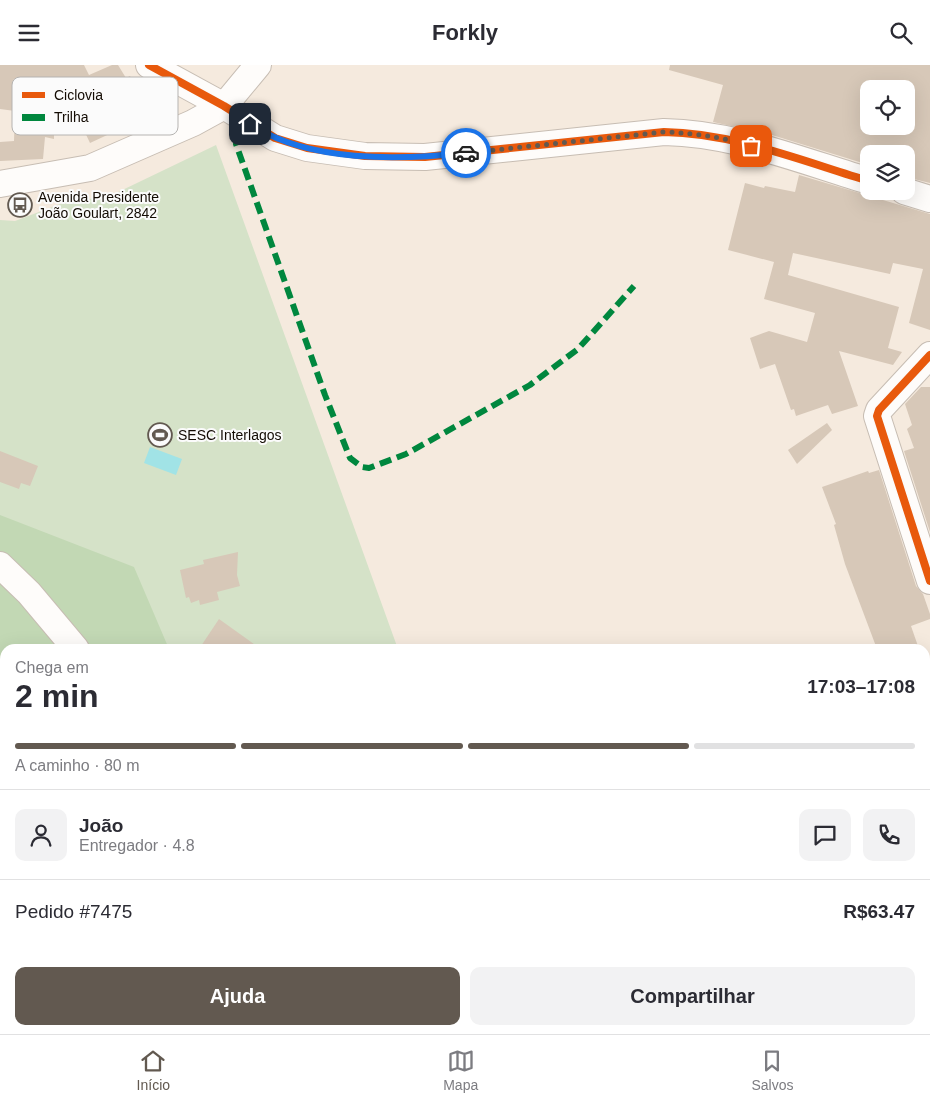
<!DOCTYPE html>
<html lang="pt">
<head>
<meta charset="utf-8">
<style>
  body { margin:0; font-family:Arial,sans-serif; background:#f2f2f3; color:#2b2b33; height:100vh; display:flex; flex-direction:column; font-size:19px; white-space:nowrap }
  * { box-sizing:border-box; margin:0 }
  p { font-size:16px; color:#7c7c81 }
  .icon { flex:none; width:28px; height:28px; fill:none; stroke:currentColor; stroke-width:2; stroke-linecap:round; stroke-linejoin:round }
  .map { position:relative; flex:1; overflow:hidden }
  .panel { position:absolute; left:0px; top:579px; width:930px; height:391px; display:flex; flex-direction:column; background:#fff; border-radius:15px 15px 0 0; box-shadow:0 5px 20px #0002 }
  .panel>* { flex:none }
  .buttons { position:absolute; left:860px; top:15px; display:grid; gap:10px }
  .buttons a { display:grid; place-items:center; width:55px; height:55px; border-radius:10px; background:#fff; box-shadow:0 5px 20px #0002; font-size:25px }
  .pin { position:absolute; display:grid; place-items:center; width:42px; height:42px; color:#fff; margin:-21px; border-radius:10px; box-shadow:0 2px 8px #0006 }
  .courier { position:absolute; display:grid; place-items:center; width:50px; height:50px; margin:-25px; border:4px solid #1a73e8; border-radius:50%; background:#fff; color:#222; box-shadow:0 1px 6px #0007 }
  .head em { font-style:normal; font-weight:700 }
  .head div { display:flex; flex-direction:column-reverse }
  .head { display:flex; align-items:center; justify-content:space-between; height:85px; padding:0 15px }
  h1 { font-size:32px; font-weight:700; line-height:38px }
  .bar { display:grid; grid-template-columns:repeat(4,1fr); gap:8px 5px; align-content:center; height:60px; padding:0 15px }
  .bar i { height:6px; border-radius:4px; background:#e1e1e2 }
  .bar .selected { background:#625950 }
  .bar p { grid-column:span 4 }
  .line { display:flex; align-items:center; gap:12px; padding:0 15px; border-top:1px solid #e1e1e2 }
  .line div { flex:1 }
  .round { display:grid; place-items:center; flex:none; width:52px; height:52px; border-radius:10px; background:#f2f2f3 }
  .action { display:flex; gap:10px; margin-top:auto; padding:10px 15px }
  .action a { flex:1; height:58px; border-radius:10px; background:#625950; color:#fff; font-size:20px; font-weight:700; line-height:58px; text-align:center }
  .action a+a { background:#f2f2f3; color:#2b2b33 }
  header { display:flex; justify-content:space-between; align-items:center; height:65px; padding:0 15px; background:#fff; font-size:22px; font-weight:700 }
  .tabs { display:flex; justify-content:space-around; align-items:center; height:70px; border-top:1px solid #e1e1e2; background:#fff; font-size:14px; color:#7c7c81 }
  .tabs a { display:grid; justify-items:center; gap:2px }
  .tabs .selected { color:#625950 }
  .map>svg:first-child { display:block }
</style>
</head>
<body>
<header><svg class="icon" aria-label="menu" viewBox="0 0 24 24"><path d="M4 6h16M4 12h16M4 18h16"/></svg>Forkly<svg class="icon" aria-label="search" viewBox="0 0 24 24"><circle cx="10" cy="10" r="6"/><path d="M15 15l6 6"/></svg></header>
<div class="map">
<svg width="930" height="969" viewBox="0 0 930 969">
  <rect width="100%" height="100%" fill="#f5eade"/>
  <polygon fill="#d5e2c8" points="216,80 398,584 5,584 5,965 535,965 537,969 0,969 0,155 15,156 60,139 112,130"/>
  <polygon fill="#c2d8b4" points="0,450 134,502 169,584 5,584 5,965 414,965 425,969 0,969"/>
  <polygon fill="#a1e3e6" points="150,382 182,394 176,410 144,398"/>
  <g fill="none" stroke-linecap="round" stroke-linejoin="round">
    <g stroke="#a1e3e6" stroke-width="5.5">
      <polyline points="0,828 5,841"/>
      <polyline points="62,965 64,969"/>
    </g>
  </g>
  <g fill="#d7c8b8" fill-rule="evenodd">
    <polygon points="0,0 84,0 89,10 112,0 118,0 126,13 130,11 136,22 147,16 160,23 162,27 161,45 90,78 82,61 54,61 54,74 45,72 43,94 0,96 0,77 14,76 15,46 0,44"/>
    <path d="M670,0H930V118L906,112V89H869V100L772,70L713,57L723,20L669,5ZM869,24H906V61H869Z"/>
    <polygon points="799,110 930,149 930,265 909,258 923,204 893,198 890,209 793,188 788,210 899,242 888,283 902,287 893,300 839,286 858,341 832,349 828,340 796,351 794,344 791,345 775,299 760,304 750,273 769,266 807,277 815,248 764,234 774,197 728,185 745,118 764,123 765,121 795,127"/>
    <polygon points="921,322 930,322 930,467 904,386 914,383 907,364 912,360 905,339"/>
    <polygon points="827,358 832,365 797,399 788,385"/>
    <polygon points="0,386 38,401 30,421 21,418 19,424 0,417"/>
    <polygon points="879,405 916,521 923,529 930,549 930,554 911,561 919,584 877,584 845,499 834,460 836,459 822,422 868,406 869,408"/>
    <polygon points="238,487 237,510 240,521 217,527 219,535 200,540 199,535 191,538 189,532 186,533 180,505 204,499 203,495"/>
    <polygon points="219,554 261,584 199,584"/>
  </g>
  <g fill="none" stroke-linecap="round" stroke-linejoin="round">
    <g stroke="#c7bdb3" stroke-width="28">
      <g id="minor">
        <path d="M149,0L224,41L275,73L307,83L365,91L425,92L664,67C734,68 802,96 869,116"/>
        <polyline points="0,119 90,103 193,58 224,41 258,0"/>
        <polyline points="904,126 930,134"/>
        <polyline points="930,290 879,345 877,351 930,516"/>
        <polyline points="0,500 29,528 76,584"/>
        <polyline points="0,851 5,866"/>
        <polyline points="41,965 42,969"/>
        <polyline points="484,969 485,965"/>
      </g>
    </g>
    <use href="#minor" stroke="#fefcfa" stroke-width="26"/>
    <polyline stroke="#00873e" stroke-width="6" stroke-dasharray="12 6" stroke-linecap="butt" points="239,51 236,79 325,330 350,393 362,402 369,403 406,389 530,320 578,284 634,221"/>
    <g stroke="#fbfbfb" stroke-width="11">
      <g id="cycleway">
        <path d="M149,0L224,41L275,73L307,83L365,91L425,92L664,67C734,68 802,96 869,116"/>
        <polyline points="930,290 879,345 877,351 930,516"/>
      </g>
    </g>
    <use href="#cycleway" stroke="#e8590c" stroke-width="8"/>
  </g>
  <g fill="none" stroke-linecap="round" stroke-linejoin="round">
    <path stroke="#625950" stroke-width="5" stroke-dasharray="0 9" d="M466,88L664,67C695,68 721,72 751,81"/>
    <path stroke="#1a73e8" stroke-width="6" d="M250,59C309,98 399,95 466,88"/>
  </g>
  <defs>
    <g id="bus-ring" transform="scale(1.25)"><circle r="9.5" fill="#fbfbfb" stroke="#625950" stroke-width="1.5"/><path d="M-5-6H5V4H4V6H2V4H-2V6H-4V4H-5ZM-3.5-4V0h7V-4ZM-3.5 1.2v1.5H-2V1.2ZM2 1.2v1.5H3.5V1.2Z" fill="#625950"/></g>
    <g id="stadium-ring" transform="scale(1.25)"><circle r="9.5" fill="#fbfbfb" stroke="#625950" stroke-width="1.5"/><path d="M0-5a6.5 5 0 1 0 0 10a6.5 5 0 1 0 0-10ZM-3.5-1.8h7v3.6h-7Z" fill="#625950"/></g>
  </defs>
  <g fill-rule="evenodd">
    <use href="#bus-ring" x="20" y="140"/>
    <use href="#stadium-ring" x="160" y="370"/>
  </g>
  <g text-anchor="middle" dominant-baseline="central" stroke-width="4" stroke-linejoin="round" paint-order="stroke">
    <g font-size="14" fill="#130b03" stroke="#fbfbfb" text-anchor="start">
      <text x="38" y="132">Avenida Presidente<tspan x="38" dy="16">João Goulart, 2842</tspan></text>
      <text x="178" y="370">SESC Interlagos</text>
    </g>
  </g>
  <rect x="12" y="12" width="166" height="58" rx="8" fill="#fbfbfb" stroke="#b5b3b1" stroke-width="1"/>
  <rect x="22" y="27" width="23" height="6" fill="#e8590c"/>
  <rect x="22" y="49" width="23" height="7" fill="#00873e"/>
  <g font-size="14" fill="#130b03">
    <text x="54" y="35">Ciclovia</text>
    <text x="54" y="57">Trilha</text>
  </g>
</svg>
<div class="buttons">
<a><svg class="icon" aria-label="locate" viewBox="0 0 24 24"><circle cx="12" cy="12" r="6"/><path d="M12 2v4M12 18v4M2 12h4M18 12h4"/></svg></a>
<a><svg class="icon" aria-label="layers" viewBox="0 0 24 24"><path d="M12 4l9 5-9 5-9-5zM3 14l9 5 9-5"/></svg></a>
</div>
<div class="pin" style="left:751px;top:81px;background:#ea580c"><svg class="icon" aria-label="bag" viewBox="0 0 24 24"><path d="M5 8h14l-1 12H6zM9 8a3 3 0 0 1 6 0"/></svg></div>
<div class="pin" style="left:250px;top:59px;background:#1f2937"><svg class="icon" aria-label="home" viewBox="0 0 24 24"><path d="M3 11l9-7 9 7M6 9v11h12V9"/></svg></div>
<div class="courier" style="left:466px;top:88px"><svg class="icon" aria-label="car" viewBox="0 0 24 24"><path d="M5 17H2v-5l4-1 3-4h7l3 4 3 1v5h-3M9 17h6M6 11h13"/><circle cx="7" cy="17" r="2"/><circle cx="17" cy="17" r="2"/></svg></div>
<section class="panel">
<div class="head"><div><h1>2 min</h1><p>Chega em</p></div><em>17:03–17:08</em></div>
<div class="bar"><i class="selected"></i><i class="selected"></i><i class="selected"></i><i></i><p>A caminho · 80 m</p></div>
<div class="line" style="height:90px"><a class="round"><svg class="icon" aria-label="person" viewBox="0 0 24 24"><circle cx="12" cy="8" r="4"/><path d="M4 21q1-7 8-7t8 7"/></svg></a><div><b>João</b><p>Entregador · 4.8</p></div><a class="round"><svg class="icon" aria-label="chat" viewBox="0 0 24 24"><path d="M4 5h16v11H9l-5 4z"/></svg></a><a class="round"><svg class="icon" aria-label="phone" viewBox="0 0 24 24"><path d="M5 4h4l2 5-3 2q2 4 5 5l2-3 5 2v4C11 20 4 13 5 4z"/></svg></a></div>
<div class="line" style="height:65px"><div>Pedido #7475</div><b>R$63.47</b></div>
<div class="action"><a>Ajuda</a><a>Compartilhar</a></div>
</section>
</div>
<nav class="tabs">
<a class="selected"><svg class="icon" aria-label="home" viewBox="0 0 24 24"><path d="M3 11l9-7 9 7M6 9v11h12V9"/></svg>Início</a>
<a><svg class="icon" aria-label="map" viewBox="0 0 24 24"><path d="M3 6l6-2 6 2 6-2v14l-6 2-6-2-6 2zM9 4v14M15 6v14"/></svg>Mapa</a>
<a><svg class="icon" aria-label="saved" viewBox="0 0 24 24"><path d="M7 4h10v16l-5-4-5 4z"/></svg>Salvos</a>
</nav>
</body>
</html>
